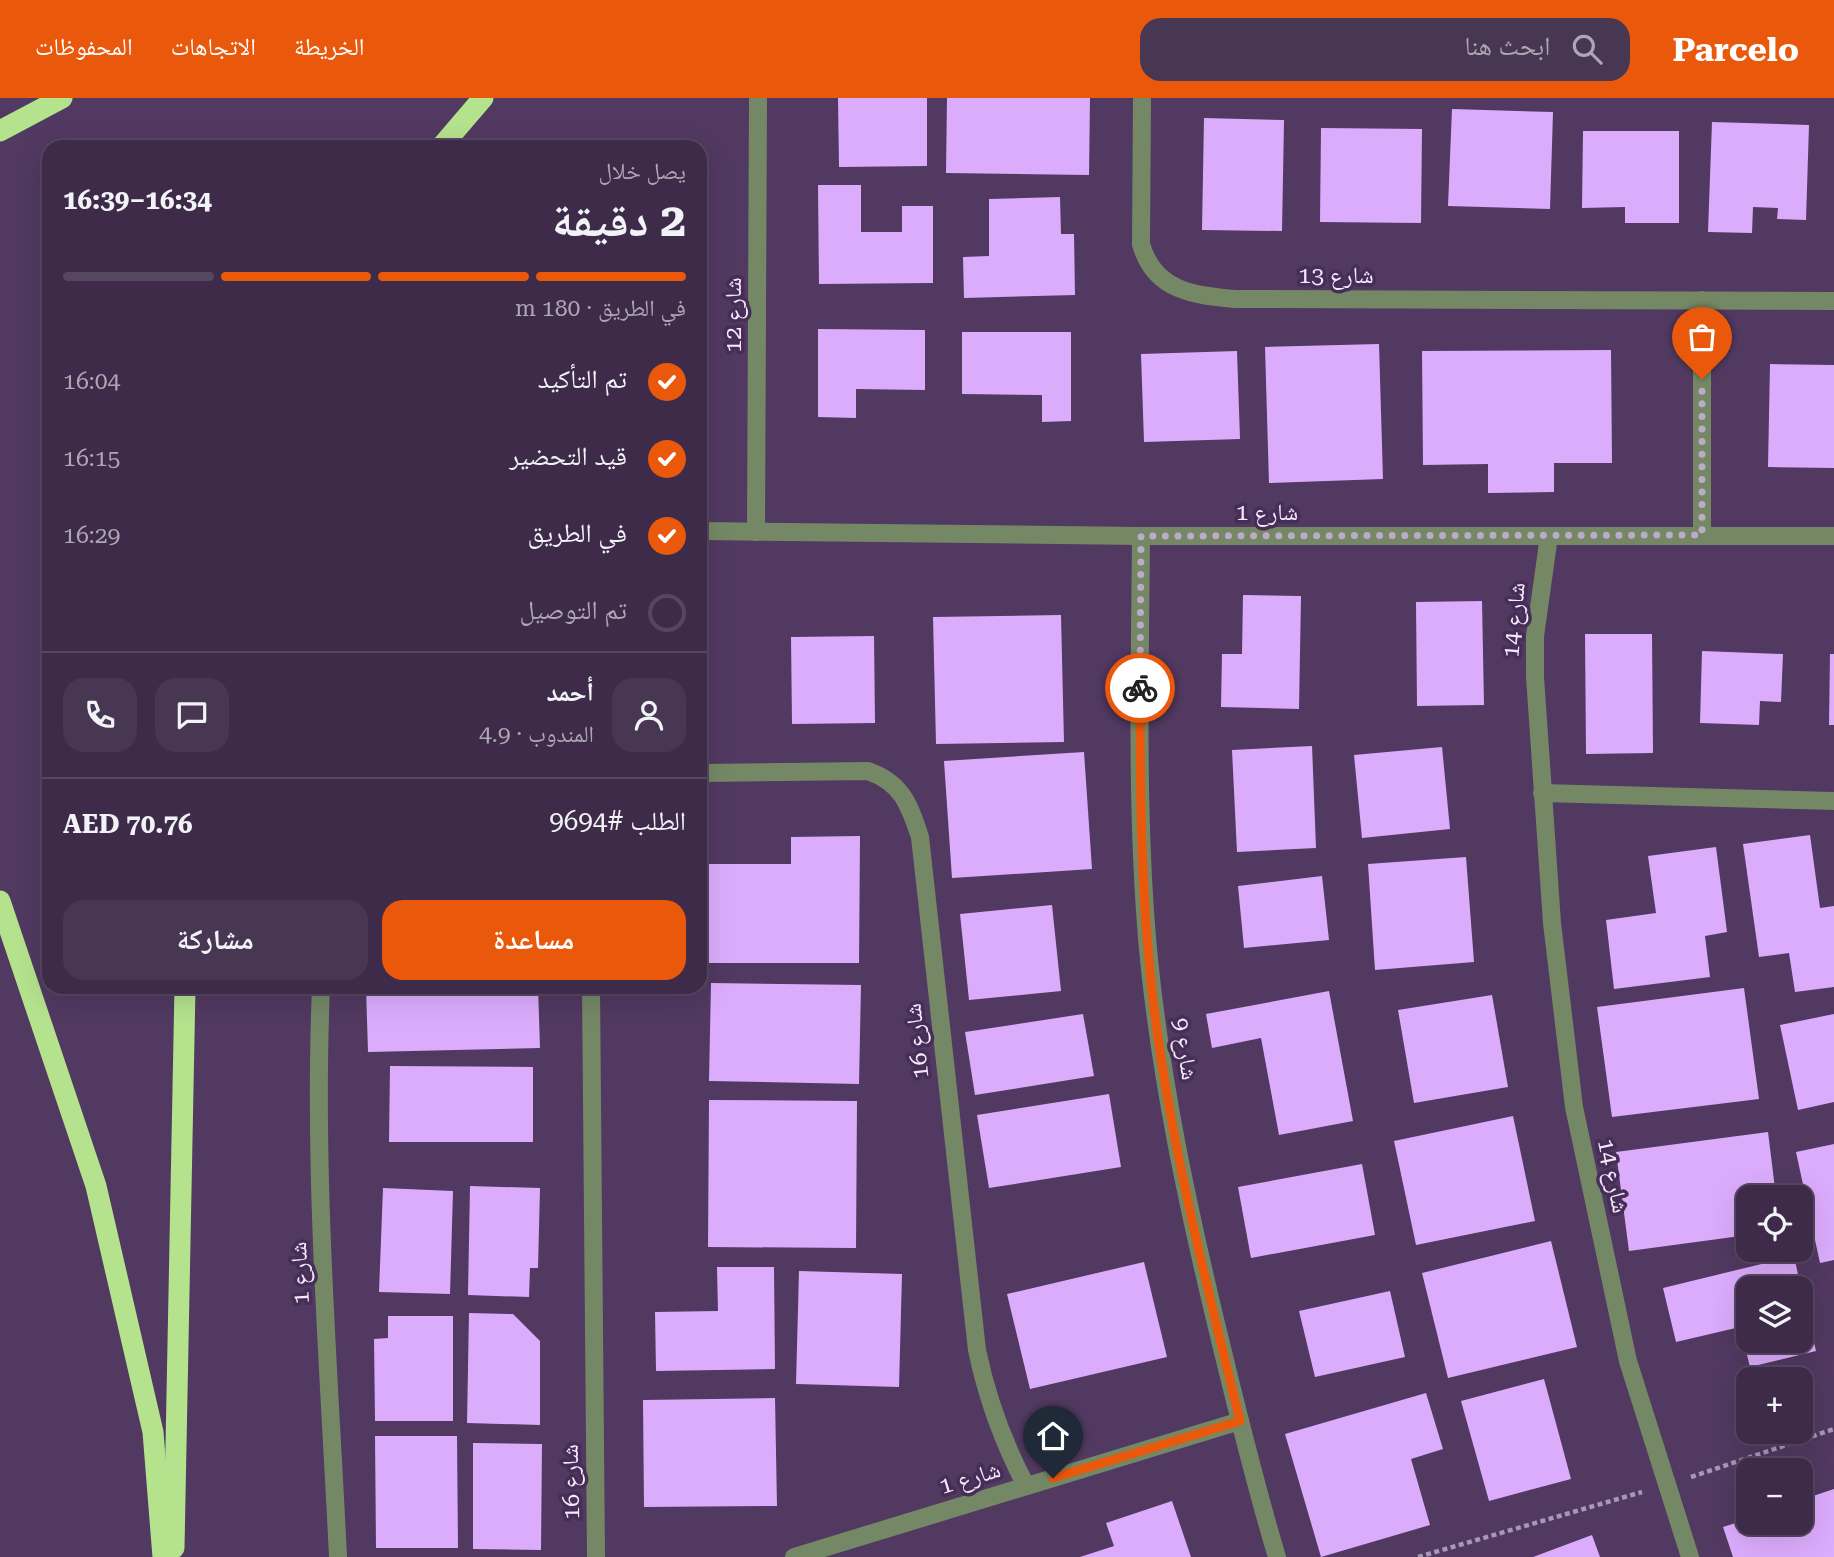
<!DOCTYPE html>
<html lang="ar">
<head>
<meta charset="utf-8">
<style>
  body { margin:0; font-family:"Roboto Serif","Noto Naskh Arabic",serif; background:#483753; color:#f1f3f6; direction:rtl; height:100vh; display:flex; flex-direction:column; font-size:26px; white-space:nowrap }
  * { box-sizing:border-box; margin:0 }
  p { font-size:23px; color:#ada7b4 }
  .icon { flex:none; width:38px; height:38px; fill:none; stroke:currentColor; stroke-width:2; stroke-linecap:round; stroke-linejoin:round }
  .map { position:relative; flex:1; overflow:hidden; direction:ltr }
  .details { position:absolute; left:42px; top:42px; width:665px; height:854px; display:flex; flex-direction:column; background:#3d2b49; border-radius:21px; box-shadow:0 7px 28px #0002,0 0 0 2px #564761; direction:rtl }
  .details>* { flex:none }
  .fabs { position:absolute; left:1736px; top:1087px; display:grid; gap:14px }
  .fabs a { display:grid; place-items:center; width:77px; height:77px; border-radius:14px; background:#3d2b49; box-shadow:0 7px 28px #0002,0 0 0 2px #564761; font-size:35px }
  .pin { position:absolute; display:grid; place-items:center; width:60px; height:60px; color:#fff; margin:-72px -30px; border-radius:50% 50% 50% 0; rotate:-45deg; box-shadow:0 0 7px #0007 }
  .pin .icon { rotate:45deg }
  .courier { position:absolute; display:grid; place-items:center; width:70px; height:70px; margin:-35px; border:5px solid #ea580c; border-radius:50%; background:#fff; color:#222; box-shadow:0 2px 9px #0007 }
  .overview em { font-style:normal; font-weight:700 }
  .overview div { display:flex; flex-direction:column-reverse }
  .overview { display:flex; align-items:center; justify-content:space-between; height:119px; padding:0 21px }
  h1 { font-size:46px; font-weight:700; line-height:52px }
  .bar { display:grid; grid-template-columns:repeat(4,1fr); gap:10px 7px; align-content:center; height:84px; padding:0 21px }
  .bar i { height:9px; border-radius:5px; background:#564761 }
  .bar .current { background:#ea580c }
  .bar p { grid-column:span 4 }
  .line { display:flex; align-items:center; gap:18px; padding:0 21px; border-top:2px solid #564761 }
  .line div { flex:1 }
  .round { display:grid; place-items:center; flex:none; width:74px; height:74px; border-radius:21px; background:#483753 }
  ol { padding:0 21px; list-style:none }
  li { display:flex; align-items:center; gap:21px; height:77px }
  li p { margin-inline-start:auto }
  li .icon { padding:7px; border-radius:50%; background:#ea580c; color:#fff; stroke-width:4 }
  li:last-child { color:#ada7b4 }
  li i { width:38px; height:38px; border:4px solid #564761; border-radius:50% }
  .cta { display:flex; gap:14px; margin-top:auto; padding:14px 21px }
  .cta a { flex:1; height:80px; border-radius:21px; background:#ea580c; color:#fff; font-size:28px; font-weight:700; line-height:80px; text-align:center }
  .cta a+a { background:#483753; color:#f1f3f6 }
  header { display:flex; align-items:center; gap:42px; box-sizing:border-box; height:98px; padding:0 35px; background:#ea580c; color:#fff }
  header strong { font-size:33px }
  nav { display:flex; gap:38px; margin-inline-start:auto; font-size:24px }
  .search { width:490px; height:63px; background:#483753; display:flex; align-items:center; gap:18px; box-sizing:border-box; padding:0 24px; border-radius:21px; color:#ada7b4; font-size:26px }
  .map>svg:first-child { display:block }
</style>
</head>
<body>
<header>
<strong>Parcelo</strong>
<div class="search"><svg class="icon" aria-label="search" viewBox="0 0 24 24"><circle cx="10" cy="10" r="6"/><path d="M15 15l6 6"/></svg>ابحث هنا</div>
<nav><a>الخريطة</a><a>الاتجاهات</a><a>المحفوظات</a></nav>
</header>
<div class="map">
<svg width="1834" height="1459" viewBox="0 0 1834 1459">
  <rect width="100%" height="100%" fill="#513961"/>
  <g fill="#dcacfc">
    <polygon points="838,0 927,0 927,68 839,69"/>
    <polygon points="947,0 1090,0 1089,77 946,75"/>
    <polygon points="1452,11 1553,14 1550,111 1448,108"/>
    <polygon points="1204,20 1284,22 1282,133 1202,132"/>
    <polygon points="1712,24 1809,27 1806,122 1777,121 1778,110 1753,109 1752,135 1708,134"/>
    <polygon points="1321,30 1422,31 1421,125 1320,124"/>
    <polygon points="1583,33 1679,33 1679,125 1625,125 1625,109 1582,110"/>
    <polygon points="818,87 861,87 861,134 902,134 902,108 933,108 933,185 819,186"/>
    <polygon points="1060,99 1061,136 1074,136 1075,197 964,200 963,159 989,158 989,101"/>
    <polygon points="818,231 925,232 925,292 856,291 856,320 818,319"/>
    <polygon points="962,234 1071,234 1071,323 1042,324 1042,297 962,296"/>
    <polygon points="1379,246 1383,381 1269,385 1265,249"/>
    <polygon points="1611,252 1612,365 1554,365 1554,394 1488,395 1488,366 1423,367 1422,253"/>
    <polygon points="1237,253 1240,341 1144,344 1141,256"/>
    <polygon points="1770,266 1834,267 1834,370 1768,369"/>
    <polygon points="1243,497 1301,498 1299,611 1221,609 1222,556 1242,556"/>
    <polygon points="1482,503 1484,607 1417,608 1416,504"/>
    <polygon points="1061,517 1064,644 936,646 933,519"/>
    <polygon points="1585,536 1652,536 1653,655 1586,656"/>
    <polygon points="874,538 875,625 792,626 791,539"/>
    <polygon points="1702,553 1783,556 1781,604 1760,603 1759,627 1700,625"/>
    <polygon points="1830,556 1834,556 1834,627 1829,627"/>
    <polygon points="1312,648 1316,750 1237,754 1232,652"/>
    <polygon points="1442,649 1450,731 1362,740 1354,657"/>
    <polygon points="1084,654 1092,771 952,780 944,663"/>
    <polygon points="1810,737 1820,810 1834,808 1834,889 1795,894 1789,855 1759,859 1743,746"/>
    <polygon points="860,738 859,865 702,865 702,766 791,766 791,739"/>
    <polygon points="1716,749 1727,834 1705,838 1710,879 1614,891 1606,822 1656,815 1648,758"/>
    <polygon points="1466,759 1474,864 1375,872 1368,766"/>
    <polygon points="1322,778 1329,842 1244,850 1238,788"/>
    <polygon points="1052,807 1061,893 969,902 960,816"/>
    <polygon points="711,885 861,887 859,986 709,983"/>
    <polygon points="366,889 538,889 540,950 368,954"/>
    <polygon points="1744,890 1759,1001 1612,1019 1597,909"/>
    <polygon points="1329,893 1353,1023 1279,1037 1261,940 1212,950 1206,916"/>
    <polygon points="1492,897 1508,989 1414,1005 1398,912"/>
    <polygon points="1083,916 1094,978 975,997 965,934"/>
    <polygon points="1834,916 1834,1004 1798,1012 1780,927"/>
    <polygon points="390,968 533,969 533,1044 389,1044"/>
    <polygon points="1109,996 1121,1069 989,1090 977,1017"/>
    <polygon points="709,1002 857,1003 856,1150 708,1149"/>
    <polygon points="1513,1018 1535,1123 1416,1147 1394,1043"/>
    <polygon points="1768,1034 1776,1099 1748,1099 1748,1137 1629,1153 1616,1054"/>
    <polygon points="1834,1046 1834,1162 1820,1165 1796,1054"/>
    <polygon points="1362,1066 1375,1137 1251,1160 1238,1089"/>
    <polygon points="470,1088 540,1090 538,1170 530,1170 529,1199 468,1197"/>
    <polygon points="383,1090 453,1093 450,1196 379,1194"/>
    <polygon points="1551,1143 1577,1249 1448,1280 1422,1175"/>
    <polygon points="1794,1158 1801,1190 1748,1190 1748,1242 1801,1242 1802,1193 1816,1253 1750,1269 1740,1229 1676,1244 1663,1190"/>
    <polygon points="1144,1164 1167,1259 1030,1291 1007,1196"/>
    <polygon points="717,1169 774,1169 775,1271 656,1273 655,1214 718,1213"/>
    <polygon points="799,1173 902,1176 899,1289 796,1286"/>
    <polygon points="1390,1193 1405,1259 1315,1279 1299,1213"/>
    <polygon points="469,1215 513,1216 540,1243 540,1327 467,1325"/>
    <polygon points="388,1218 453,1218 453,1323 375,1323 374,1241 388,1240"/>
    <polygon points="1544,1281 1571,1381 1489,1403 1461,1303"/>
    <polygon points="1426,1295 1443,1351 1411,1361 1430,1427 1321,1459 1285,1336"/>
    <polygon points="775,1300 777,1408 644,1409 643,1302"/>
    <polygon points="375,1338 457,1338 458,1450 376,1450"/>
    <polygon points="473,1345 542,1346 541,1452 473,1451"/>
    <polygon points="1834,1391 1834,1459 1733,1459 1723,1429 1748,1421 1748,1424 1801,1424 1801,1402"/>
    <polygon points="1172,1403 1191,1459 1080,1459 1114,1448 1106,1425"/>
    <polygon points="1592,1437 1600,1459 1533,1459"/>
  </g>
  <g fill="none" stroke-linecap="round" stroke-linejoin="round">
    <g stroke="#a998b5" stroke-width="4.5" stroke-dasharray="5 3.5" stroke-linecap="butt">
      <polyline points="1691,1379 1834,1331"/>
      <polyline points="1418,1459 1642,1394"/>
    </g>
    <g stroke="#758866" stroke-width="18">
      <path d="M1142,0L1141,146C1154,193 1193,197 1235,201L1834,203"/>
      <polyline points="700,433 1141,438 1834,438"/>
      <polyline points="756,434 758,0"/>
      <polyline points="1702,437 1702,202"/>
      <path d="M1141,438C1140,572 1136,706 1147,840C1159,978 1189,1115 1222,1250C1239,1320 1256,1390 1277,1459"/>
      <polyline points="1549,438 1535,538 1535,579 1552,825 1574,1009 1628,1263 1690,1459"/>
      <path d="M700,675L868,673C902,685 909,706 920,739L977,1252C987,1300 1003,1344 1026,1388"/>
      <polyline points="1542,695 1834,703"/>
      <path d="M321,889C313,1079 329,1269 338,1459"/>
      <polyline points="591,889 596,1459"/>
      <polyline points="794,1459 1240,1323"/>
    </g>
    <g stroke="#b5e28d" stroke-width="21">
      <polyline points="0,33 62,0"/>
      <polyline points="441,49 483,0"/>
      <polyline points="0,803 96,1088 153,1334 163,1459"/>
      <polyline points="174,1450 185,889"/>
    </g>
  </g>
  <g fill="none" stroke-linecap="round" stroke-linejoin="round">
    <polyline stroke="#bcabc6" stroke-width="7" stroke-dasharray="0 12.6" points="1140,590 1141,438 1702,437 1702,281"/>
    <path stroke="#ea580c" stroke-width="9" d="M1053,1380L1240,1323C1207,1189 1173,1055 1155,918C1141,809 1140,700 1140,590"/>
  </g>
  <g text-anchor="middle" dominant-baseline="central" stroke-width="7" stroke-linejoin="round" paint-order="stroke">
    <g font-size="23" fill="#f5e9fd" stroke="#472e56">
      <text x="1336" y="177">شارع 13</text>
      <text transform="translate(733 217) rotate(-90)">شارع 12</text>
      <text x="1267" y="414">شارع 1</text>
      <text transform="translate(1514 522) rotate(-85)">شارع 14</text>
      <text transform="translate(917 943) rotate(-96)">شارع 16</text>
      <text transform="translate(1185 951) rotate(81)">شارع 9</text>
      <text transform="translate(1613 1078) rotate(78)">شارع 14</text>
      <text transform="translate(300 1175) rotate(-93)">شارع 1</text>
      <text transform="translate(970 1380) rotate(-17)">شارع 1</text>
      <text transform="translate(571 1384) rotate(-91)">شارع 16</text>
    </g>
  </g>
</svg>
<div class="fabs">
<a><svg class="icon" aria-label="locate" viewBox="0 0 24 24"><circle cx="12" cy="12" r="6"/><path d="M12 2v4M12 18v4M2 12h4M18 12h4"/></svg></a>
<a><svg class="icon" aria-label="layers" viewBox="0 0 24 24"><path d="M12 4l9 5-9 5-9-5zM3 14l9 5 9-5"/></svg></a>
<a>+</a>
<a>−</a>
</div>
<div class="pin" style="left:1702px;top:281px;background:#ea580c"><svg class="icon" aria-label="bag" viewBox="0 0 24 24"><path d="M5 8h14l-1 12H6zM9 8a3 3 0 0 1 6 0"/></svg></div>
<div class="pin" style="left:1053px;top:1380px;background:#1f2937"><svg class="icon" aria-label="home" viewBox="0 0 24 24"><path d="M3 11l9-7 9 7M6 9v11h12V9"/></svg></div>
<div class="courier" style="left:1140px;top:590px"><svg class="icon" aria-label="bike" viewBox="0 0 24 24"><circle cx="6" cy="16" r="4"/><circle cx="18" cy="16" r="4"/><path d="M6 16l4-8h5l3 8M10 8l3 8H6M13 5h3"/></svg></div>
<section class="details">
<div class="overview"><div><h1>2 دقيقة</h1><p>يصل خلال</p></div><em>16:34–16:39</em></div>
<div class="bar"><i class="current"></i><i class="current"></i><i class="current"></i><i></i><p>في الطريق · 180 m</p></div>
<ol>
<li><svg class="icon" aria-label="check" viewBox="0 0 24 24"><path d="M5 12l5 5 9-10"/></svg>تم التأكيد<p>16:04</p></li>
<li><svg class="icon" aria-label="check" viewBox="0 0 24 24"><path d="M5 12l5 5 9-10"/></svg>قيد التحضير<p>16:15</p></li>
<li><svg class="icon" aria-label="check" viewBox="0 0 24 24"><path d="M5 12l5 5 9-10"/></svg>في الطريق<p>16:29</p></li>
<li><i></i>تم التوصيل</li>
</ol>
<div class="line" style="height:126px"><a class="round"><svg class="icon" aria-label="person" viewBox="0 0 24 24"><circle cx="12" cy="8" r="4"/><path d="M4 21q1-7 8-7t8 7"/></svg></a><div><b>أحمد</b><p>المندوب · 4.9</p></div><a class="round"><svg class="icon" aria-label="chat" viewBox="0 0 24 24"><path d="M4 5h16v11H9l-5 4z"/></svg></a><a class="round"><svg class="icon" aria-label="phone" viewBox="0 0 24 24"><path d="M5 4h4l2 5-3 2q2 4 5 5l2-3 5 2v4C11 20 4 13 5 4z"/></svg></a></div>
<div class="line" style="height:91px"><div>الطلب #9694</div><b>AED 70.76</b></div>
<div class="cta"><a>مساعدة</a><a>مشاركة</a></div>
</section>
</div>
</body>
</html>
